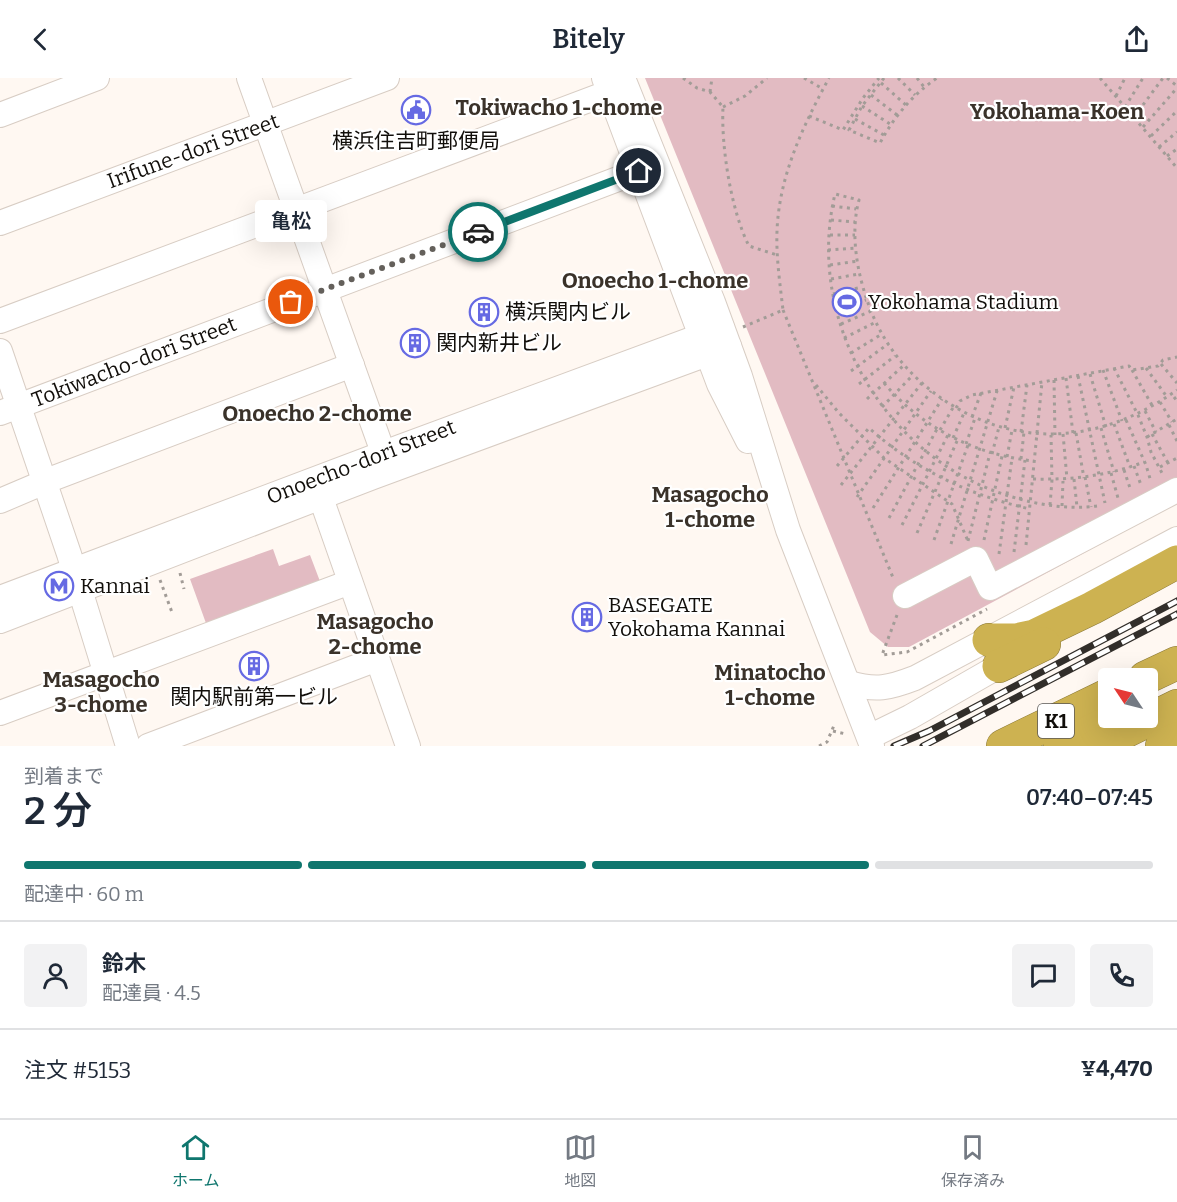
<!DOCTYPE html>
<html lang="ja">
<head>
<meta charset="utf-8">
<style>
  body { margin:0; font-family:Bitter,"Noto Sans JP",serif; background:#f2f2f3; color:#1f2937; height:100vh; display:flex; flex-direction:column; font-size:22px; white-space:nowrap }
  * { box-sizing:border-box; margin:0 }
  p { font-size:20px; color:#747a83 }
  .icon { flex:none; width:33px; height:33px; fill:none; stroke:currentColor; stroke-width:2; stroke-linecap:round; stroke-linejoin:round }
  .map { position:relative; height:668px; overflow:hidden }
  .panel { display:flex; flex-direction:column; background:#fff; flex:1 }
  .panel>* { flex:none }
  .needle { width:39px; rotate:305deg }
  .controls { position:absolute; left:1098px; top:590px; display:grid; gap:12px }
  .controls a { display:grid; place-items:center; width:60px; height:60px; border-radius:6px; background:#fff; box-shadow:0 6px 24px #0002; font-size:30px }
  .pin { position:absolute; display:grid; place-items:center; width:51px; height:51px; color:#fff; margin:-26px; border:3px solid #fff; border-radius:50%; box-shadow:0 2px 6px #0007 }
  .courier { position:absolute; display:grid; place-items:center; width:60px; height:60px; margin:-30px; border:4px solid #0f766e; border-radius:50%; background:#fff; color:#222; box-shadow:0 2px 8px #0007 }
  .bubble { position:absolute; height:42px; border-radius:6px; background:#fff; box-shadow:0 6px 24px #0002; font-size:20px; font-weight:600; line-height:42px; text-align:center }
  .overview em { font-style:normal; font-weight:600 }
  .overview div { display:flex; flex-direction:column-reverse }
  .overview { display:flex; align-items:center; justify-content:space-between; height:102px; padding:0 24px }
  h1 { font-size:39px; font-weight:600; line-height:45px }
  .bar { display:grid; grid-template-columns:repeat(4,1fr); gap:9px 6px; align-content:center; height:72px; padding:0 24px }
  .bar i { height:8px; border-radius:4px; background:#e0e1e3 }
  .bar .active { background:#0f766e }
  .bar p { grid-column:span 4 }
  .line { display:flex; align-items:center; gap:15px; padding:0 24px; border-top:2px solid #e0e1e3 }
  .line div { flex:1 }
  .round { display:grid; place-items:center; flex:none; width:63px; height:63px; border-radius:6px; background:#f2f2f3 }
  header { display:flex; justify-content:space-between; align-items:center; height:78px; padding:0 24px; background:#fff; font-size:27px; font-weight:600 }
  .dock { display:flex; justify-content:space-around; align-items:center; height:84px; border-top:2px solid #e0e1e3; background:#fff; font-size:16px; color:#747a83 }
  .dock a { display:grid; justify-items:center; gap:3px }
  .dock .active { color:#0f766e }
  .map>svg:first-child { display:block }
</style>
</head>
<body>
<header><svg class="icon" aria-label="back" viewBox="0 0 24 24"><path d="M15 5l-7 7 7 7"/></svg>Bitely<svg class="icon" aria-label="share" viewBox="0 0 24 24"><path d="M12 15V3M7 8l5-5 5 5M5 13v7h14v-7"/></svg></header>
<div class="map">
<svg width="1177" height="668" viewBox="0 0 1177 668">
  <rect width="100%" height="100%" fill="#fff8f2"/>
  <g fill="#e2bbc2">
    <polygon points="645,0 1177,0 1177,425 909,569 888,569 870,554"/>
    <polygon points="273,471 279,488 310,477 321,506 207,548 190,501"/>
  </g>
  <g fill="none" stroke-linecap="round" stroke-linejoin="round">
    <g stroke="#d8cdc4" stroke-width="26">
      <g id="minor">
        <polyline points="249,0 389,391"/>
        <polyline points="604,0 719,306 748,363"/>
        <polyline points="623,0 713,224 740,298 788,452 872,668"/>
        <polyline points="0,37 97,0"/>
        <polyline points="0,145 387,0"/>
        <polyline points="0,243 610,14"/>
        <polyline points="0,273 69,476 128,668"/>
        <polyline points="0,335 639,93"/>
        <polyline points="321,420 408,668"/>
        <polyline points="0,423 54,400 352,287"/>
        <polyline points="905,518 976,481 990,510 1177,412"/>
        <polyline points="0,520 400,369 722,250"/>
        <polyline points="0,543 373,399 729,268"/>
        <path d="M849,605C876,613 889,610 915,600L1177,461"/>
        <polyline points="0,635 350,504"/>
        <polyline points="869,659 910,639 999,588"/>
        <polyline points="148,668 377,581"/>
      </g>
    </g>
    <g stroke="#8b7938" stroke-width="34">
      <g id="highway">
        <polyline points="989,562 1016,562 1034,558 1092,530 1177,484"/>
        <polyline points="999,588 1044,566"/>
        <polyline points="1145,600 1177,585"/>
        <polyline points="1003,668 1108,617"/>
        <polyline points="1060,668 1112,643"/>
        <polyline points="1096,668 1177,628"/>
        <polyline points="1162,668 1177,661"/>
      </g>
    </g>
    <g stroke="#a29c97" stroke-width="3" stroke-dasharray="3 4.5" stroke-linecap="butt">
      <path d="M683,0L697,10L710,14L723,29C721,68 731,133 749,168L777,177"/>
      <polyline points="804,0 823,11"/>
      <path d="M884,0L862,28L849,52L880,65C894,39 912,17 937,0"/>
      <polyline points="898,0 915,17"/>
      <polyline points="917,0 924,9"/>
      <polyline points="1100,0 1177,90"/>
      <polyline points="1167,0 1177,8"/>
      <polyline points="881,5 906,27"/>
      <polyline points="710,14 712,0"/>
      <polyline points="871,17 897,37"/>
      <polyline points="1116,18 1125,0"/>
      <polyline points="862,28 890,46"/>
      <polyline points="723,29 745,18 767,0"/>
      <polyline points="1125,29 1143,0"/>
      <polyline points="809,38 843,52 863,20 879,0"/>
      <polyline points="1134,39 1163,0"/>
      <polyline points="855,41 884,57"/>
      <polyline points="1143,49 1177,10"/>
      <polyline points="1151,58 1177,33"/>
      <polyline points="1159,69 1177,54"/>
      <polyline points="1167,78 1177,71"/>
      <polyline points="832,128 856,131"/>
      <polyline points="831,142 855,144"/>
      <polyline points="830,157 855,157"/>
      <polyline points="828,172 856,170"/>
      <polyline points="830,187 858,183"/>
      <polyline points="831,201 859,196"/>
      <polyline points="833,216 862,209"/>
      <polyline points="836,231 866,222"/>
      <polyline points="783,232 894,502"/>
      <polyline points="841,246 871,233"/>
      <path d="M743,249L783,232C780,206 776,179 777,153C779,98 803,48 829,0"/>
      <polyline points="844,260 876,244"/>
      <polyline points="851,275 882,256"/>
      <polyline points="1161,286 1177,305"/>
      <polyline points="1114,290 1138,337 1147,359 1151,374 1163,397"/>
      <polyline points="1146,290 1167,319"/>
      <polyline points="1103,292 1122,343"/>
      <polyline points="1132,292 1153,329"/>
      <polyline points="851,293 888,266"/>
      <polyline points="1090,296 1106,349"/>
      <polyline points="1078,298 1105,425"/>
      <polyline points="1066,300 1073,355"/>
      <polyline points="1054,302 1055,357"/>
      <path d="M884,305C922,350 976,377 1034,383"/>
      <polyline points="859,306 895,278"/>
      <polyline points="816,307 839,335 884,380 952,426 968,463"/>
      <polyline points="1174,319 1177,323"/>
      <polyline points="867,321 903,288"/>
      <polyline points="1160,324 1172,344"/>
      <polyline points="882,329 913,297"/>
      <polyline points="956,330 960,323 972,317 1129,288 1132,292 1158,288 1163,282 1177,279"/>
      <polyline points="1145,333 1156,354"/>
      <polyline points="972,339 981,315"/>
      <polyline points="1126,342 1146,387 1151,404"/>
      <polyline points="1114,346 1130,389"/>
      <polyline points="1169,347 1177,363"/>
      <polyline points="1005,350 1014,309"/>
      <polyline points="1101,350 1114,394"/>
      <polyline points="940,352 954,328"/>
      <polyline points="1021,354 1027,307"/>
      <polyline points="1076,355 1084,400"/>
      <polyline points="1063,356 1067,401"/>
      <polyline points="1152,356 1168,385"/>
      <polyline points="1147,359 1177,341"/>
      <polyline points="953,360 964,335"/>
      <polyline points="966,366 975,340"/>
      <polyline points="992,376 999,349"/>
      <polyline points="1007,379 1012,352"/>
      <polyline points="1021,381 1024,354"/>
      <path d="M837,388L869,350C916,392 969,417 1030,431"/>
      <polyline points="1134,388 1141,407"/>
      <polyline points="1160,389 1177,380"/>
      <polyline points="1124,392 1131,413"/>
      <polyline points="1111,395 1118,420"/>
      <polyline points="1085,399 1091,429"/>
      <path d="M1033,401C1072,402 1107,398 1144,384"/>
      <polyline points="1074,401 1077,429"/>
      <polyline points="841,407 922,305"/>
      <polyline points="857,419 931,313"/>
      <polyline points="1050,427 1052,402 1051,357"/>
      <polyline points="1062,428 1063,403"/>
      <path d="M1097,428C1066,432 1032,426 1003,416C883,376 805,241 835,116L859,122C850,155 857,194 868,225C883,268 912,302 950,326C1025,373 1107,362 1177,312"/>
      <polyline points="873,430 942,321"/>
      <polyline points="889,440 937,351"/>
      <polyline points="902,447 948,357"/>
      <polyline points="917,455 957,363"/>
      <polyline points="934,462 968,367"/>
      <polyline points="984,462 1002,378"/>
      <polyline points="968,463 990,375"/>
      <polyline points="951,466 997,313"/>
      <polyline points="1026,467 1042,304"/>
      <polyline points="1014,474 1025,382"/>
      <polyline points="999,476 1012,380"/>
      <polyline points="180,495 184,511"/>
      <polyline points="160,502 173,537"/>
      <polyline points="897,537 882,577 907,574 987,531"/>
      <polyline points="833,653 846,656"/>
      <polyline points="819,668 827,664 835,645"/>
    </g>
    <use href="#minor" stroke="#fff" stroke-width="24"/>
    <use href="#highway" stroke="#cdb251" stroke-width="33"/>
    <g stroke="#322e2a" stroke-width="7">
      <g id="rail">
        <polyline points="894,668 929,653 1177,523"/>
        <polyline points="923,668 1177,536"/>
      </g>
    </g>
    <use href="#rail" stroke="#fff" stroke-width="4.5" stroke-dasharray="14" stroke-linecap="butt"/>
  </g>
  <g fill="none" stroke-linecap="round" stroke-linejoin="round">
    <polyline stroke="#64605b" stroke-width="6" stroke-dasharray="0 10.8" points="291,224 478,154"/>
    <polyline stroke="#0f766e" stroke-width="8" points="478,154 639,93"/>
  </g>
  <defs>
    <g id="civic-ring" transform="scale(1.5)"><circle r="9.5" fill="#fff" stroke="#666ae3" stroke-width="1.5"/><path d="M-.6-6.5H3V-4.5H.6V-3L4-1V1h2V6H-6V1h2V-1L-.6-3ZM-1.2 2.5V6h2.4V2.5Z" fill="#666ae3"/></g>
    <g id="stadium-ring" transform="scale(1.5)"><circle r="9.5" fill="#fff" stroke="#666ae3" stroke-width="1.5"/><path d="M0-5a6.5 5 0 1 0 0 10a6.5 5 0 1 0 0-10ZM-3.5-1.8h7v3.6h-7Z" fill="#666ae3"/></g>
    <g id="building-ring" transform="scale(1.5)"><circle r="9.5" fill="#fff" stroke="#666ae3" stroke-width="1.5"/><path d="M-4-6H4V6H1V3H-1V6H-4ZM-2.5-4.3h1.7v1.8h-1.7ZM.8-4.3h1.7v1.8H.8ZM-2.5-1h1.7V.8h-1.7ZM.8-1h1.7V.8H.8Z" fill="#666ae3"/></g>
    <g id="metro-ring" transform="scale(1.5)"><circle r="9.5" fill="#fff" stroke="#666ae3" stroke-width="1.5"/><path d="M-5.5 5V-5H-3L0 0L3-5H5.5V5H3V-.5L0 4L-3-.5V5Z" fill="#666ae3"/></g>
  </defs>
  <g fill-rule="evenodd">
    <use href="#civic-ring" x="416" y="32"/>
    <use href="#stadium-ring" x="847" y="224"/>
    <use href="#building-ring" x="484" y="234"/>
    <use href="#building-ring" x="415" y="265"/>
    <use href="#metro-ring" x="59" y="508"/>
    <use href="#building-ring" x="587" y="539"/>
    <use href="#building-ring" x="254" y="588"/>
  </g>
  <g text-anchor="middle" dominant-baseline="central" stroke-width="4.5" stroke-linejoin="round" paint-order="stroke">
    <rect fill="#fff" stroke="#585654" stroke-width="1.5" x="1038" y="626" width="36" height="34" rx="4.5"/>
    <g font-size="20" font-weight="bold" fill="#110e0a">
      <text x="1056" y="643">K1</text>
    </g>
    <g font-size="21" fill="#110e0a" stroke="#fff" text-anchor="start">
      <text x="416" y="63" text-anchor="middle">横浜住吉町郵便局</text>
      <text x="868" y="224">Yokohama Stadium</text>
      <text x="505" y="234">横浜関内ビル</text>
      <text x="436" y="265">関内新井ビル</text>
      <text x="80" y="508">Kannai</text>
      <text x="608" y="527">BASEGATE<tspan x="608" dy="24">Yokohama Kannai</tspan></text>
      <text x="254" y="619" text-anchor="middle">関内駅前第一ビル</text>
    </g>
    <g font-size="21" fill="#110e0a" stroke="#fff">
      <text transform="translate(193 73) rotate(-20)">Irifune-dori Street</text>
      <text transform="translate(134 284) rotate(-21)">Tokiwacho-dori Street</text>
      <text transform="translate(361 384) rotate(-21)">Onoecho-dori Street</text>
    </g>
    <g font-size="22" font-weight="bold" fill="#3a322a" stroke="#fff">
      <text x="559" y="29">Tokiwacho 1-chome</text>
      <text x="1057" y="33">Yokohama-Koen</text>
      <text x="655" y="202">Onoecho 1-chome</text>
      <text x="317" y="335">Onoecho 2-chome</text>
      <text x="710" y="416">Masagocho<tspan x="710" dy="25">1-chome</tspan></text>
      <text x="375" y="543">Masagocho<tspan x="375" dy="25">2-chome</tspan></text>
      <text x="770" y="594">Minatocho<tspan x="770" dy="25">1-chome</tspan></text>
      <text x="101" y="601">Masagocho<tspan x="101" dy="25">3-chome</tspan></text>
    </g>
  </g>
</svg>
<div class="controls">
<a><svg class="needle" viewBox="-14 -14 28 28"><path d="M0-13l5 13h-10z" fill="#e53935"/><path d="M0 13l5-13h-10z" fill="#747a83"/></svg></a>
</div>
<div class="pin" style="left:291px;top:224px;background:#ea580c"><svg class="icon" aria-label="bag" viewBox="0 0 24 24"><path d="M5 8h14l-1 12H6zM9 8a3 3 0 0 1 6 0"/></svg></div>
<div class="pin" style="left:639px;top:93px;background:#1f2937"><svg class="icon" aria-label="home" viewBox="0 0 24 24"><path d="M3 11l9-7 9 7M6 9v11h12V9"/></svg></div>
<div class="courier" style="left:478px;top:154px"><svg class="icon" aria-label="car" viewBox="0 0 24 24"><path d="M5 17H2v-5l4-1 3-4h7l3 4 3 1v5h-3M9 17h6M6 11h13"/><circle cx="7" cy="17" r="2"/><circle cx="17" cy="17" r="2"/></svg></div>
<div class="bubble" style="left:255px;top:122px;width:72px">亀松</div>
</div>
<section class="panel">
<div class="overview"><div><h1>2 分</h1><p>到着まで</p></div><em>07:40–07:45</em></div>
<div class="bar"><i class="active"></i><i class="active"></i><i class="active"></i><i></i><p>配達中 · 60 m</p></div>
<div class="line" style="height:108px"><a class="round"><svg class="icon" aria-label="person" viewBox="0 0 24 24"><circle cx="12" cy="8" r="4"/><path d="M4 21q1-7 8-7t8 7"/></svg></a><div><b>鈴木</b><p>配達員 · 4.5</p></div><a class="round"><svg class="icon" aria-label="chat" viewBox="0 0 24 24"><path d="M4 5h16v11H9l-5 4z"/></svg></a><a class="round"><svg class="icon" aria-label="phone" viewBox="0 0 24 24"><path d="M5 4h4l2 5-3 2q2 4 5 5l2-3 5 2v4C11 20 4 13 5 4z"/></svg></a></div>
<div class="line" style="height:78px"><div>注文 #5153</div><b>¥4,470</b></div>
</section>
<nav class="dock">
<a class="active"><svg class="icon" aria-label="home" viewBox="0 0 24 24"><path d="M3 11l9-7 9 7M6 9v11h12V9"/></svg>ホーム</a>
<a><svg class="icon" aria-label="map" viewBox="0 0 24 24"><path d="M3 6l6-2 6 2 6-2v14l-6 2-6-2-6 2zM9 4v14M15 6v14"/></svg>地図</a>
<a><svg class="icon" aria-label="saved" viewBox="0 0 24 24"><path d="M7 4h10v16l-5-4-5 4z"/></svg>保存済み</a>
</nav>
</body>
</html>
